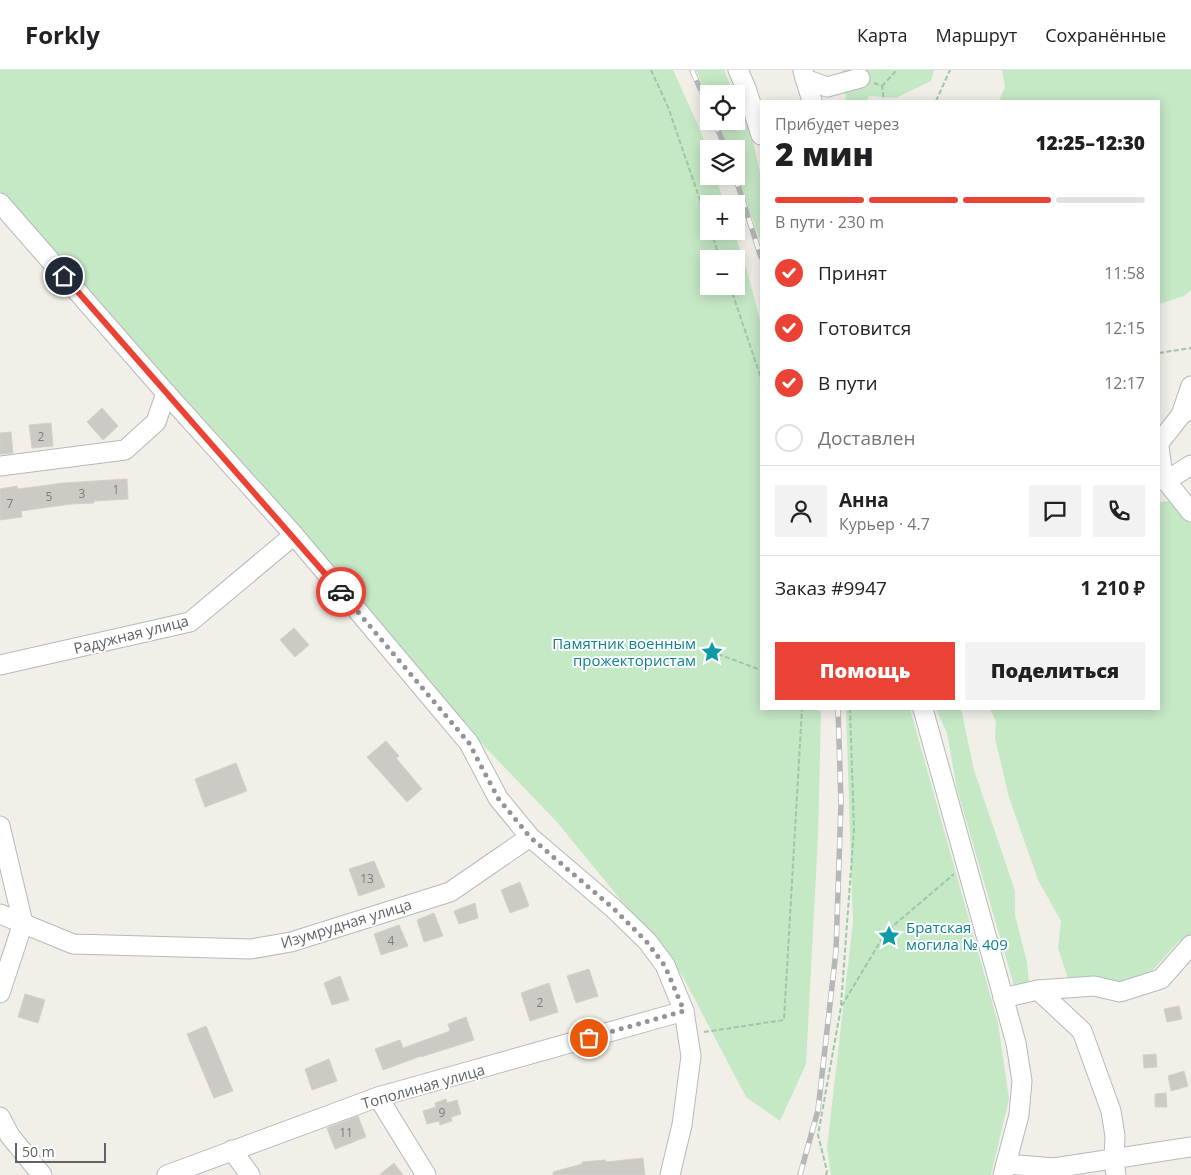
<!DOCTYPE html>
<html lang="ru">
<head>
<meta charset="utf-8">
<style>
  body { margin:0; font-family:"Open Sans",sans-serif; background:#f2f2f2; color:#202124; height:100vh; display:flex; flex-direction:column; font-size:19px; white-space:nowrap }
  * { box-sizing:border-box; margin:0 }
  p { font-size:16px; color:#757577 }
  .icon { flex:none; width:28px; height:28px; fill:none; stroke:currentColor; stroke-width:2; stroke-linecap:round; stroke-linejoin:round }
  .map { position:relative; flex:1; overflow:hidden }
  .drawer { position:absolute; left:760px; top:30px; width:400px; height:610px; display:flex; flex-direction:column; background:#fff; border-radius:0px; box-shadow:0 2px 12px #0003 }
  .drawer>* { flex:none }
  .controls { position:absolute; left:700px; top:15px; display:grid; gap:10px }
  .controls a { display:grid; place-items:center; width:45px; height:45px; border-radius:0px; background:#fff; box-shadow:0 2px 12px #0003; font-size:25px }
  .scale { position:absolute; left:15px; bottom:12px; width:91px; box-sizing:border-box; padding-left:5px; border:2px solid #5f6368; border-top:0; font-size:14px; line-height:18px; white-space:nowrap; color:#5f6368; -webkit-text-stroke:4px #fff; paint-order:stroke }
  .pin { position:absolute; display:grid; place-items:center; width:42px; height:42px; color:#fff; margin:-21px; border:2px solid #fff; border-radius:50%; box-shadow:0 1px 5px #0007 }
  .courier { position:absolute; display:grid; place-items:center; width:50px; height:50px; margin:-25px; border:4px solid #ea4335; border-radius:50%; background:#fff; color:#222; box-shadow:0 1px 6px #0007 }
  .overview em { font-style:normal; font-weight:800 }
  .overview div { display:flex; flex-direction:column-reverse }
  .overview { display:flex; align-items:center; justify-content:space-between; height:85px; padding:0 15px }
  h1 { font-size:32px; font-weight:800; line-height:38px }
  .bar { display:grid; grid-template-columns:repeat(4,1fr); gap:8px 5px; align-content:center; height:60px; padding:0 15px }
  .bar i { height:6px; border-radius:4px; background:#e0e0e0 }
  .bar .on { background:#ea4335 }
  .bar p { grid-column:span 4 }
  .line { display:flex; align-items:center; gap:12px; padding:0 15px; border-top:1px solid #e0e0e0 }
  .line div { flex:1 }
  .round { display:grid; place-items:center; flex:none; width:52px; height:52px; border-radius:0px; background:#f2f2f2 }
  ol { padding:0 15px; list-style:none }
  li { display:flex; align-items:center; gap:15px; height:55px }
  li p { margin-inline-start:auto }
  li .icon { padding:5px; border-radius:50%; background:#ea4335; color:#fff; stroke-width:4 }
  li:last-child { color:#757577 }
  li i { width:28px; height:28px; border:2px solid #e0e0e0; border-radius:50% }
  .cta { display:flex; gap:10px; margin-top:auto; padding:10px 15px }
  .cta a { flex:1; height:58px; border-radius:0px; background:#ea4335; color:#fff; font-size:20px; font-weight:800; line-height:58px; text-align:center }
  .cta a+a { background:#f2f2f2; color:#202124 }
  header { display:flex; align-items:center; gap:30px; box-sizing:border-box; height:70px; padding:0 25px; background:#fff; border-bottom:1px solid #e0e0e0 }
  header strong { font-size:24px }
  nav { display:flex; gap:28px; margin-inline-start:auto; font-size:18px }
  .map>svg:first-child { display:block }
</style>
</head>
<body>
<header>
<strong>Forkly</strong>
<nav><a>Карта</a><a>Маршрут</a><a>Сохранённые</a></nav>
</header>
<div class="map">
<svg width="1191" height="1105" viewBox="0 0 1191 1105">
  <rect width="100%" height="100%" fill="#f1efe8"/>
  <g fill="#c5e8c5" fill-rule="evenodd">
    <path d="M0,0H673L701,62L709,86V106H715L725,134H709V161H734L747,201L761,254V639H816L821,642L818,766L806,994L780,1051L746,1027L682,905L557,752L410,599L0,121ZM709,189H736V216H709Z"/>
    <polygon points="696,0 724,0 734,24 709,24 709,30"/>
    <polygon points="842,0 934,0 931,11 896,28 869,26 867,31 846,31"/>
    <polygon points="1002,0 1191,0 1191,220 1184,226 1159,234 1159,31 999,31 1005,17"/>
    <polygon points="736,29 751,63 761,107 761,173 736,103 736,79 727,79 717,51 736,51"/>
    <polygon points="1172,431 1191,454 1191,865 1178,872 1143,911 1119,915 1068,909 1058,878 1061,851 1038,810 1009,727 995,668 996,652 990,639 1159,639 1159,432"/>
    <polygon points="846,639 910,639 998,953 1009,1029 991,1105 831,1105 827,1078 853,852"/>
    <polygon points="936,639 961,639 974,700 1015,821 1015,845 1027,892 1029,914 1015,919 957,719 947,663"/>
  </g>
  <g fill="#cccac5" stroke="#d6d1c6">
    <polygon points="102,338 118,356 103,370 87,352"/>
    <polygon points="51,353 53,376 32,378 29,355"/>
    <polygon points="11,362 13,383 0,384 0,363"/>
    <polygon points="127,409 128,429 94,431 94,433 71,434 21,441 22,447 0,450 0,419 17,416 18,419 63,413"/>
    <polygon points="294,558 309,575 295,587 280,570"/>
    <polygon points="386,671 399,686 396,688 422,719 407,732 367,687"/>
    <polygon points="236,693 247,721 205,737 195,709"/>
    <polygon points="374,791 385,817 359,826 349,799"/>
    <polygon points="520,812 529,836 510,843 501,820"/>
    <polygon points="475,833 478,848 459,854 454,841"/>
    <polygon points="434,843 443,866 424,872 417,850"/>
    <polygon points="399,855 408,876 381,885 374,864"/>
    <polygon points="589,899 598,926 576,933 567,906"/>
    <polygon points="340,906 349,930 332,935 324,913"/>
    <polygon points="549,913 558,942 530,951 521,923"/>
    <polygon points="25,924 45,930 38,953 18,947"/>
    <polygon points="1179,936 1182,949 1167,952 1164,939"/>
    <polygon points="466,947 474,970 421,987 421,986 383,1000 375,979 400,970 403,978 450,961 448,954"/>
    <polygon points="206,956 233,1021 214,1028 187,964"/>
    <polygon points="1156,984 1157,997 1144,998 1143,985"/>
    <polygon points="329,989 337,1011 312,1020 305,999"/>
    <polygon points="1184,1001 1188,1016 1171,1021 1168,1006"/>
    <polygon points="1166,1023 1167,1037 1155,1037 1155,1024"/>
    <polygon points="446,1029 447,1033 457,1030 461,1044 451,1047 452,1051 440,1055 439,1051 427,1054 423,1041 436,1037 435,1033"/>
    <polygon points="358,1046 366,1067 335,1079 327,1058"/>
    <polygon points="643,1088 645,1105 553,1105 553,1102 582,1094 582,1092 605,1090 606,1092"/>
    <polygon points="394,1093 403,1105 379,1105"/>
  </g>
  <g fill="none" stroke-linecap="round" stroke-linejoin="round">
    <g stroke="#b5b8bc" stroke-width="21">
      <g id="minor">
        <polyline points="738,0 746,18 761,65"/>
        <polyline points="803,1 812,31"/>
        <polyline points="805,9 827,17 860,8"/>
        <polyline points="0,133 166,323 294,465 442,641 469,673 498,728 530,767 613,838 647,871 665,895 684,941 691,986 682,1055 670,1105"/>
        <polyline points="1181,345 1191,316"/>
        <polyline points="1159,373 1181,345 1191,338"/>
        <polyline points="1159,376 1163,407 1191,442"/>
        <polyline points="0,396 125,380 156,352 166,323"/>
        <polyline points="1159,410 1177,404 1191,395"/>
        <polyline points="0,595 190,552 294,465"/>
        <polyline points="923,639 1016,973 1022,1011 1019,1045 1003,1105"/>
        <polyline points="0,756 23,853 0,923"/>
        <polyline points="0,844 73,874 251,879 291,872 450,822 530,767"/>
        <polyline points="1038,920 1094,916 1120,922 1161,909 1191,875"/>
        <polyline points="1003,928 1038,920 1082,961 1111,1041 1115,1066 1114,1090 1116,1105"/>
        <polyline points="378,1027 426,1105"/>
        <polyline points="0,1047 10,1066 42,1105"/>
        <polyline points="232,1080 250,1105"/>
        <polyline points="1006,1094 1054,1098 1191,1077"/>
        <polyline points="167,1105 378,1027 684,941"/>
      </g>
    </g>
    <g stroke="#9cc7a9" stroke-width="2" stroke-dasharray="5 2.5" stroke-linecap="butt">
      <polyline points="651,0 668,37 709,156"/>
      <polyline points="874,13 882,16 884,31"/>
      <polyline points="882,16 897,0"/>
      <polyline points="936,31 950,0"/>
      <polyline points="711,161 720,189"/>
      <polyline points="730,216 761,308"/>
      <polyline points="1159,283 1191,278"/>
      <polyline points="718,584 761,600"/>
      <polyline points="841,935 854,759 850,639"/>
      <polyline points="704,962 784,950 802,639"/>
      <polyline points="826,1105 827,1101 818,1065 841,937 886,862 954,804"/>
    </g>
    <use href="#minor" stroke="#fff" stroke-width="19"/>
    <g stroke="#b6b7b8" stroke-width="5.5">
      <g id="rail">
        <polyline points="692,0 709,39"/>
        <polyline points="714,51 726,79"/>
        <polyline points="735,106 761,187"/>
        <polyline points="800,1105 818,1040 836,881 841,732 838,639"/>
      </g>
    </g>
    <use href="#rail" stroke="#fff" stroke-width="4" stroke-dasharray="11" stroke-linecap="butt"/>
  </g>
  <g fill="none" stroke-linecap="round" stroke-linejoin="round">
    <polyline stroke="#929495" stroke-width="5" stroke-dasharray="0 9" points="341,522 469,673 498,728 530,767 613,838 646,871 665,896 684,941 589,968"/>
    <polyline stroke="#ea4335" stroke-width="6" points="64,206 341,522"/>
  </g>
  <defs>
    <g id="sight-bare" transform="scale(1.725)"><path d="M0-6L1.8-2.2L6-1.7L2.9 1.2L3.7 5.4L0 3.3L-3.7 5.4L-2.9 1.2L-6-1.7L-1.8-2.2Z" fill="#0f9aa8" stroke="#fff" stroke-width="2.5" paint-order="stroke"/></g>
  </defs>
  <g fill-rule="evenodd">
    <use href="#sight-bare" x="712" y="582"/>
    <use href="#sight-bare" x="889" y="866"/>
  </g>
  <g text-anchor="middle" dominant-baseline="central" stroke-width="4" stroke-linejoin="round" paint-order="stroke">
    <g font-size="12" fill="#7a7d7f">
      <text x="41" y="366">2</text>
      <text x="116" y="419">1</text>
      <text x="82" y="423">3</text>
      <text x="49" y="426">5</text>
      <text x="10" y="433">7</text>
      <text x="367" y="808">13</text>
      <text x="391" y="870">4</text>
      <text x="540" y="932">2</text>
      <text x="442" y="1042">9</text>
      <text x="346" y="1062">11</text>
    </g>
    <g font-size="15" fill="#5f6368" stroke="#fff">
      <text transform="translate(131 564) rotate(-14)">Радужная улица</text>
      <text transform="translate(346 853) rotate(-17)">Изумрудная улица</text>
      <text transform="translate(423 1016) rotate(-16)">Тополиная улица</text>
    </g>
    <g font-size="15" fill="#0d838f" stroke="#fff" text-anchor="end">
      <text x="696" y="573">Памятник военным<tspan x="696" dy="17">прожектористам</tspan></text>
      <text x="906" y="857" text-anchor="start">Братская<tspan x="906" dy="17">могила № 409</tspan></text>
    </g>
  </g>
</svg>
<div class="controls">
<a><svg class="icon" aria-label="locate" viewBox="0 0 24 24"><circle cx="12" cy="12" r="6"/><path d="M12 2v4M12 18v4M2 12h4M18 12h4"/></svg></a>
<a><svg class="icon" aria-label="layers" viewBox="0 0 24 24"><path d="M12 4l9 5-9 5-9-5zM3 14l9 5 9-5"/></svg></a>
<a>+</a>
<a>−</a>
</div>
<div class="scale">50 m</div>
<div class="pin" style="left:589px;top:968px;background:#ea580c"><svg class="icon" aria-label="bag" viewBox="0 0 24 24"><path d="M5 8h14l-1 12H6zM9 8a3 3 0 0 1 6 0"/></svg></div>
<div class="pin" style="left:64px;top:206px;background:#1f2937"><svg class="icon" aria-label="home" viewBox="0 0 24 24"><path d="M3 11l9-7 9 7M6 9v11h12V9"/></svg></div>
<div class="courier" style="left:341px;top:522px"><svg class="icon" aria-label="car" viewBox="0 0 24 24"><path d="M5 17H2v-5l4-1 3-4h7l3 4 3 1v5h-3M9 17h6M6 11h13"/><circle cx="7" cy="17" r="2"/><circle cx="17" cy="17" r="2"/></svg></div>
<section class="drawer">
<div class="overview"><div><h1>2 мин</h1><p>Прибудет через</p></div><em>12:25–12:30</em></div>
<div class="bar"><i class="on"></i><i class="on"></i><i class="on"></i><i></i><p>В пути · 230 m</p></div>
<ol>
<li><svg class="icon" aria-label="check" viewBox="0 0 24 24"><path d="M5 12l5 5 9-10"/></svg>Принят<p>11:58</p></li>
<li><svg class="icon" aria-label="check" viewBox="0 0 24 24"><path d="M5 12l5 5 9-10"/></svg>Готовится<p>12:15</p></li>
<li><svg class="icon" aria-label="check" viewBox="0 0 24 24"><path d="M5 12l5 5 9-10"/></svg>В пути<p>12:17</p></li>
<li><i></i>Доставлен</li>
</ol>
<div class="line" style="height:90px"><a class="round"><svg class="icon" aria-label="person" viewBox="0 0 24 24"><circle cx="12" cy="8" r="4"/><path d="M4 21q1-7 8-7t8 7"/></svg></a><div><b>Анна</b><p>Курьер · 4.7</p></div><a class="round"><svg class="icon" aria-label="chat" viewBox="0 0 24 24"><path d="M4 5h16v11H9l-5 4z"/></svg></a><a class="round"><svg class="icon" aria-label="phone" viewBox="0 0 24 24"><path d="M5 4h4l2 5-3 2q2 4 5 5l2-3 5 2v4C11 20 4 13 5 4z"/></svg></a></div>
<div class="line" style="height:65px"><div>Заказ #9947</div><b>1 210 ₽</b></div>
<div class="cta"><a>Помощь</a><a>Поделиться</a></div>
</section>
</div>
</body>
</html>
